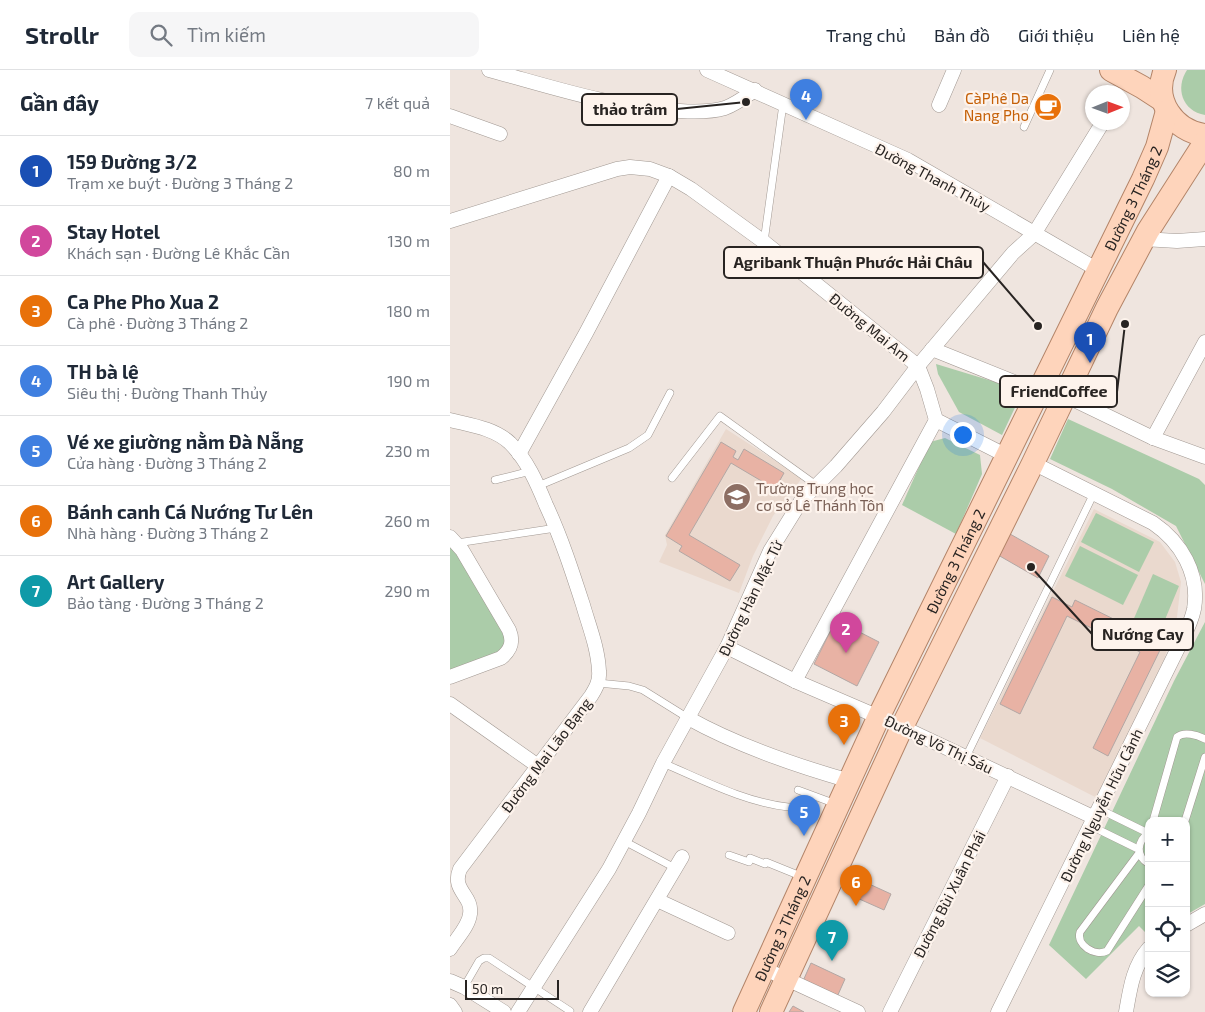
<!DOCTYPE html>
<html lang="vi">
<head>
<meta charset="utf-8">
<style>
  :root { --surface:#fff; --page:#f6f6f7; --text:#1f2937; --muted:#747a83; --line:#e0e1e3; --accent:#2563eb }
  body { margin:0; font-family:"Exo 2",sans-serif; background:var(--page); color:var(--text) }
  .controls { position:absolute; right:15px; bottom:15px; display:grid; overflow:hidden; border-radius:10px; box-shadow:0 1px 4px #0004 }
  .controls button { width:45px; height:45px; display:grid; place-items:center; padding:0; border:0; border-bottom:1px solid var(--line); background:var(--surface); color:var(--text); font:25px sans-serif }
  .compass { position:absolute; left:635px; top:15px; width:45px; height:45px; border-radius:50%; background:var(--surface); box-shadow:0 1px 4px #0004; rotate:89deg }
  .scale { position:absolute; left:15px; bottom:12px; width:94px; box-sizing:border-box; padding-left:5px; border:2px solid #282422; border-top:0; font-size:14px; line-height:18px; white-space:nowrap; color:#282422; -webkit-text-stroke:4px #fdf3ec; paint-order:stroke }
  .you { position:absolute; left:512px; top:364px; width:18px; height:18px; margin:-12px; border:4px solid #fff; border-radius:50%; background:#1a73e8; box-shadow:0 0 0 8px #1a73e833 }
  .badge { display:grid; place-items:center; width:32px; height:32px; border-radius:50%; background:var(--accent); color:#fff; font-size:16px; font-weight:700 }
  .pin { position:absolute; translate:-50% -41px; filter:drop-shadow(0 1px 2px #0008) }
  .pin::after { content:''; position:absolute; top:26px; width:18px; height:15px; background:inherit; clip-path:polygon(0 0,100% 0,50% 100%) }
  .list { margin:0; padding:0; list-style:none }
  h2 { display:flex; justify-content:space-between; align-items:center; height:65px; margin:0; padding:0 20px; font-size:21px }
  h2 small { font-size:16px; font-weight:400; color:var(--muted) }
  .list li { display:grid; grid-template-columns:32px 1fr auto; gap:15px; align-items:center; box-sizing:border-box; height:70px; padding:0 20px; border-top:1px solid var(--line) }
  .list b { display:block; font-size:19px; white-space:nowrap }
  .list p { margin:0; font-size:16px; white-space:nowrap; color:var(--muted) }
  .list em { font-size:16px; font-style:normal; color:var(--muted) }
  .icon { flex:none; width:28px; height:28px; fill:none; stroke:currentColor; stroke-width:2; stroke-linecap:round; stroke-linejoin:round }
  .map { position:relative; flex:none; width:755px; height:942px; overflow:hidden }
  header { display:flex; align-items:center; gap:30px; box-sizing:border-box; height:70px; padding:0 25px; background:var(--surface); border-bottom:1px solid var(--line) }
  header strong { font-size:24px }
  nav { display:flex; gap:28px; margin-inline-start:auto; font-size:18px }
  .search { width:350px; height:45px; background:var(--page); display:flex; align-items:center; gap:12px; box-sizing:border-box; padding:0 18px; border-radius:10px; color:var(--muted); font-size:19px }
  main { display:flex }
  aside { flex:1; background:var(--surface) }
  .map>svg:first-child { display:block }
  .built { fill:#ead9ce }
  .green { fill:#abcca9 }
  .building { fill:#e8b2a4; stroke:#b2a7a4 }
  .lines { fill:none; stroke-linecap:round; stroke-linejoin:round }
  .service-casing { stroke:#a19892; stroke-width:8 }
  .minor-casing { stroke:#a19892; stroke-width:15 }
  .primary-casing { stroke:#b38468; stroke-width:24 }
  .service { stroke:#fff; stroke-width:7 }
  .minor { stroke:#fff; stroke-width:14 }
  .primary { stroke:#fed4bb; stroke-width:22 }
  .labels { text-anchor:middle; dominant-baseline:central; stroke-width:4.5; stroke-linejoin:round; paint-order:stroke }
  .food-label { font-size:15px; fill:#c56008; stroke:#fdf3ec; text-anchor:end }
  .street-label { font-size:15px; fill:#282422; stroke:#fdf3ec }
  .education-label { font-size:15px; fill:#785e54; stroke:#fdf3ec; text-anchor:start }
  .leader { fill:none; stroke:#282422; stroke-width:2 }
  .callout-dot { fill:#282422; stroke:#fdf3ec; stroke-width:2 }
  .callout { fill:#fdf3ec; stroke:#282422; stroke-width:2 }
  .callout-label { font-size:16px; text-anchor:middle; font-weight:bold; fill:#282422 }
</style>
</head>
<body>
<header>
<strong>Strollr</strong>
<div class="search"><svg class="icon" aria-label="search" viewBox="0 0 24 24"><circle cx="10" cy="10" r="6"/><path d="M15 15l6 6"/></svg>Tìm kiếm</div>
<nav><a>Trang chủ</a><a>Bản đồ</a><a>Giới thiệu</a><a>Liên hệ</a></nav>
</header>
<main>
<aside>
<h2>Gần đây<small>7 kết quả</small></h2>
<ul class="list">
<li><span class="badge" style="background:#1a4fb4">1</span><div><b>159 Đường 3/2</b><p>Trạm xe buýt · Đường 3 Tháng 2</p></div><em>80 m</em></li>
<li><span class="badge" style="background:#d1479c">2</span><div><b>Stay Hotel</b><p>Khách sạn · Đường Lê Khắc Cần</p></div><em>130 m</em></li>
<li><span class="badge" style="background:#e8710a">3</span><div><b>Ca Phe Pho Xua 2</b><p>Cà phê · Đường 3 Tháng 2</p></div><em>180 m</em></li>
<li><span class="badge" style="background:#3f7fe0">4</span><div><b>TH bà lệ</b><p>Siêu thị · Đường Thanh Thủy</p></div><em>190 m</em></li>
<li><span class="badge" style="background:#3f7fe0">5</span><div><b>Vé xe giường nằm Đà Nẵng</b><p>Cửa hàng · Đường 3 Tháng 2</p></div><em>230 m</em></li>
<li><span class="badge" style="background:#e8710a">6</span><div><b>Bánh canh Cá Nướng Tư Lên</b><p>Nhà hàng · Đường 3 Tháng 2</p></div><em>260 m</em></li>
<li><span class="badge" style="background:#0f9aa8">7</span><div><b>Art Gallery</b><p>Bảo tàng · Đường 3 Tháng 2</p></div><em>290 m</em></li>
</ul>
</aside>
<div class="map">
<svg width="755" height="942" viewBox="0 0 755 942">
  <rect width="100%" height="100%" fill="#efe5df"/>
  <!-- built -->
  <g class="built">
    <polygon points="276,359 352,408 323,446 303,486 289,523 209,492 217,475 215,465"/>
    <polygon points="644,439 710,472 725,492 731,512 727,547 714,590 647,728 530,668"/>
  </g>
  <!-- green -->
  <g class="green">
    <path d="M737,0H755V45C732,41 725,18 737,0Z"/>
    <polygon points="486,294 565,318 570,327 552,365 509,342 488,304"/>
    <polygon points="618,349 749,409 755,415 755,514 726,456 662,419 600,389"/>
    <polygon points="495,368 530,385 532,404 506,464 452,435 480,372"/>
    <polygon points="646,443 704,472 689,502 631,472"/>
    <polygon points="0,469 62,572 57,583 0,606"/>
    <polygon points="630,476 688,505 673,535 615,506"/>
    <polygon points="703,504 729,516 709,564 682,553"/>
    <polygon points="755,552 755,834 736,845 736,751 699,751 699,866 689,856 636,909 599,875 724,611"/>
  </g>
  <!-- building -->
  <g class="building">
    <polygon points="271,372 286,381 283,387 288,390 294,379 334,403 325,419 281,393 239,465 290,495 280,511 229,481 232,476 216,466"/>
    <polygon points="560,464 599,486 588,508 548,485"/>
    <polygon points="602,527 622,537 625,530 696,565 690,576 693,577 696,570 711,578 658,686 643,678 690,582 617,546 570,644 550,634"/>
    <polygon points="386,550 429,572 407,616 364,594"/>
    <polygon points="406,808 441,824 434,840 398,824"/>
    <polygon points="361,893 395,909 387,927 353,911"/>
    <polygon points="343,936 354,942 339,942"/>
  </g>
  <g class="lines">
    <!-- service casing -->
    <g class="service-casing">
      <g id="service">
        <polyline points="574,57 600,0"/>
        <polyline points="314,172 333,34"/>
        <polyline points="222,408 270,346 366,415"/>
        <polyline points="45,410 81,401"/>
        <polyline points="88,416 179,378 198,365 220,323"/>
        <polyline points="7,473 106,458"/>
        <polyline points="148,613 179,616 193,620 238,648"/>
        <polyline points="516,687 644,423"/>
        <path d="M213,693C253,710 294,732 338,737"/>
        <polyline points="348,720 386,734"/>
        <polyline points="649,739 698,763"/>
        <path d="M703,751L727,667C734,661 747,665 755,669"/>
        <polyline points="735,751 755,687"/>
        <polyline points="641,756 688,779"/>
        <path d="M699,763C687,771 685,786 699,794"/>
        <polyline points="174,771 225,798"/>
        <path d="M689,783L630,862C626,875 645,887 657,881L699,815"/>
        <polyline points="279,785 299,792 300,788 315,794 316,792 353,807"/>
        <polyline points="14,917 29,891 34,888 39,888 120,941"/>
      </g>
    </g>
    <!-- minor casing -->
    <g class="minor-casing">
      <g id="minor">
        <path d="M39,0C102,17 164,38 230,41C244,42 261,42 275,38C286,34 295,27 305,20"/>
        <polyline points="257,0 458,90 648,200"/>
        <polyline points="489,35 504,0"/>
        <polyline points="0,46 50,64"/>
        <polyline points="0,151 167,99 180,97 200,99 219,106 241,119 314,172 468,296 477,319 486,350"/>
        <polyline points="693,169 727,171 755,169"/>
        <polyline points="482,279 589,322"/>
        <polyline points="616,326 703,368 755,387"/>
        <path d="M0,350C20,355 44,358 60,373C77,390 87,413 96,435C111,467 122,501 133,535C139,556 148,578 149,601C150,611 146,618 141,626L10,799C1,821 23,825 20,844C19,856 6,869 0,879"/>
        <polyline points="486,350 557,386"/>
        <polyline points="703,368 755,272"/>
        <polyline points="69,384 136,263 219,106"/>
        <path d="M0,467L12,480L59,560C64,572 61,580 51,588L0,607"/>
        <polyline points="277,577 345,611 452,657 645,748"/>
        <polyline points="345,611 486,350"/>
        <polyline points="0,634 88,696"/>
        <path d="M238,648C288,676 344,695 400,711"/>
        <polyline points="207,830 278,863"/>
        <polyline points="736,855 755,844"/>
        <polyline points="315,899 408,942"/>
        <polyline points="0,911 14,917 54,942"/>
        <polyline points="0,935 5,942"/>
        <polyline points="68,942 159,799 189,743 213,693 277,577 320,481 351,431 386,396 433,342 468,296 563,183 584,164 653,52"/>
        <polyline points="140,942 232,787"/>
        <polyline points="440,942 558,706"/>
        <path d="M548,942L733,568C738,558 742,549 744,539C750,504 731,472 703,453L583,393"/>
        <path d="M676,942C680,919 683,896 699,878"/>
      </g>
    </g>
    <!-- primary casing -->
    <g class="primary-casing">
      <g id="primary">
        <polyline points="661,0 692,17 712,30"/>
        <path d="M715,0C702,30 724,61 755,65"/>
        <path id="s1" d="M294,942L429,646L693,109L707,77L717,41"/>
        <polyline points="321,942 452,657 583,393 657,238 698,161 755,72"/>
      </g>
    </g>
    <!-- service -->
    <use href="#service" class="service"/>
    <!-- minor -->
    <use href="#minor" class="minor"/>
    <!-- primary -->
    <use href="#primary" class="primary"/>
  </g>
  <!-- icons -->
  <defs>
    <g id="cafe-disc" transform="scale(1.4375)"><circle r="9.5" fill="#e8710a" stroke="#fdf3ec"/><path d="M-5.5-4.5H6V0H3Q3 3.5 0 3.5H-2.5Q-5.5 3.5-5.5 0ZM3-3.2v2h1.7v-2ZM-6 4.5H4V6H-6Z" fill="#fff"/></g>
    <g id="school-disc" transform="scale(1.4375)"><circle r="9.5" fill="#8d6e63" stroke="#fdf3ec"/><path d="M0-5L7-2L0 1L-7-2ZM-4 1L0 2.5L4 1V4Q0 6-4 4Z" fill="#fff"/></g>
  </defs>
  <g fill-rule="evenodd">
    <use href="#cafe-disc" x="598" y="37"/>
    <use href="#school-disc" x="287" y="427"/>
  </g>
  <g class="labels">
    <!-- food labels -->
    <g class="food-label">
      <text x="579" y="28">CàPhê Da<tspan x="579" dy="17">Nang Pho</tspan></text>
    </g>
    <!-- street labels -->
    <g class="street-label">
      <text transform="translate(483 107) rotate(28)">Đường Thanh Thủy</text>
      <text stroke="none"><textPath href="#s1" startOffset="902">Đường 3 Tháng 2</textPath></text>
      <text transform="translate(420 257) rotate(39)">Đường Mai Am</text>
      <text stroke="none"><textPath href="#s1" startOffset="498">Đường 3 Tháng 2</textPath></text>
      <text transform="translate(300 528) rotate(-64)">Đường Hàn Mặc Tử</text>
      <text transform="translate(489 674) rotate(25)">Đường Võ Thị Sáu</text>
      <text transform="translate(96 685) rotate(-53)">Đường Mai Lão Bạng</text>
      <text transform="translate(651 735) rotate(-64)">Đường Nguyễn Hữu Cảnh</text>
      <text transform="translate(499 824) rotate(-63)">Đường Bùi Xuân Phái</text>
      <text stroke="none"><textPath href="#s1" startOffset="92">Đường 3 Tháng 2</textPath></text>
    </g>
    <!-- education labels -->
    <g class="education-label">
      <text x="306" y="418">Trường Trung học<tspan x="306" dy="17">cơ sở Lê Thánh Tôn</tspan></text>
    </g>
  </g>
  <!-- callouts -->
  <path class="leader" d="M296 32L227 39M588 256L533 192M675 254L667 322M581 497L642 564"/>
  <g class="callout-dot">
    <circle cx="296" cy="32" r="5"/>
    <circle cx="588" cy="256" r="5"/>
    <circle cx="675" cy="254" r="5"/>
    <circle cx="581" cy="497" r="5"/>
  </g>
  <g class="callout">
    <rect x="132" y="24" width="95" height="31" rx="5"/>
    <rect x="274" y="177" width="259" height="31" rx="5"/>
    <rect x="550" y="306" width="117" height="31" rx="5"/>
    <rect x="642" y="549" width="101" height="31" rx="5"/>
  </g>
  <g class="callout-label">
    <text x="180" y="45">thảo trâm</text>
    <text x="403" y="198">Agribank Thuận Phước Hải Châu</text>
    <text x="609" y="327">FriendCoffee</text>
    <text x="693" y="570">Nướng Cay</text>
  </g>
</svg>
<div class="controls">
<button>+</button>
<button>−</button>
<button><svg class="icon" aria-label="locate" viewBox="0 0 24 24"><circle cx="12" cy="12" r="6"/><path d="M12 2v4M12 18v4M2 12h4M18 12h4"/></svg></button>
<button><svg class="icon" aria-label="layers" viewBox="0 0 24 24"><path d="M12 4l9 5-9 5-9-5zM3 14l9 5 9-5"/></svg></button>
</div>
<svg class="compass" viewBox="-18 -18 36 36"><path d="M0-13l5 13h-10z" fill="#e53935"/><path d="M0 13l5-13h-10z" fill="#747a83"/></svg>
<div class="scale">50 m</div>
<div class="you"></div>
<div class="pin badge" style="left:640px;top:293px;background:#1a4fb4">1</div>
<div class="pin badge" style="left:396px;top:583px;background:#d1479c">2</div>
<div class="pin badge" style="left:394px;top:675px;background:#e8710a">3</div>
<div class="pin badge" style="left:356px;top:50px;background:#3f7fe0">4</div>
<div class="pin badge" style="left:354px;top:766px;background:#3f7fe0">5</div>
<div class="pin badge" style="left:406px;top:836px;background:#e8710a">6</div>
<div class="pin badge" style="left:382px;top:891px;background:#0f9aa8">7</div>
</div>
</main>
</body>
</html>
